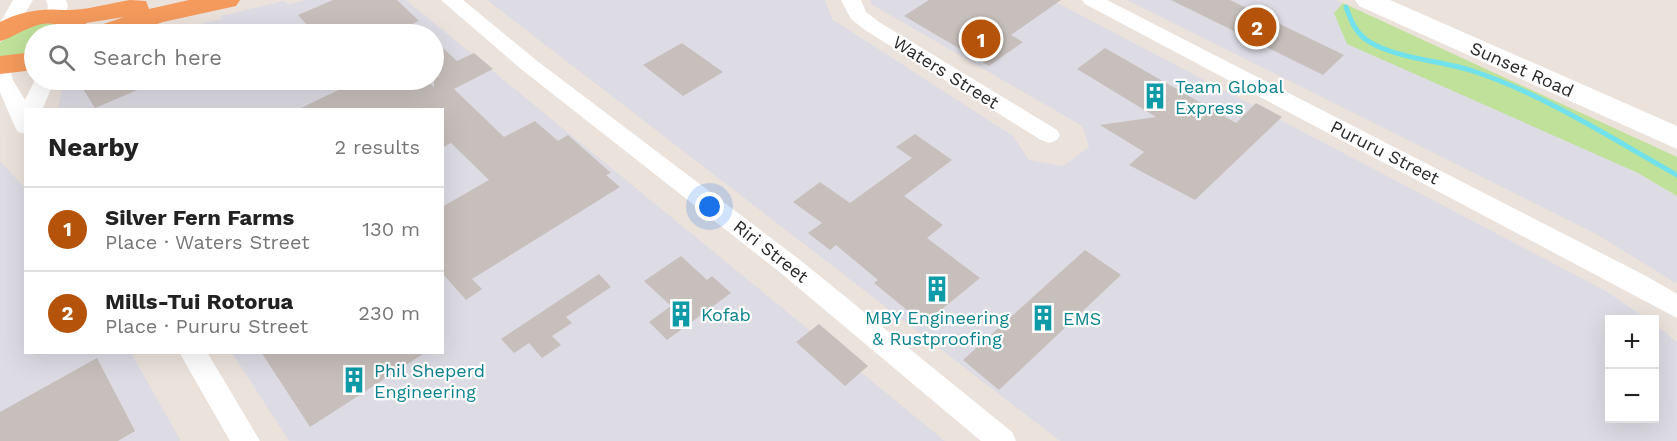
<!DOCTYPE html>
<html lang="en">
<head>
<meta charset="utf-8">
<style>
  :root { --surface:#fff; --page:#f2f2f2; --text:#222; --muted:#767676; --line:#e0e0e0; --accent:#b45309 }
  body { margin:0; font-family:"Work Sans",sans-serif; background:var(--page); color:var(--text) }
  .controls { position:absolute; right:18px; bottom:18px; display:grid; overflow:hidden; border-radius:0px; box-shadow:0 6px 24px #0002 }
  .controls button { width:54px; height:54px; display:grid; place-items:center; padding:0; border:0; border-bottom:2px solid var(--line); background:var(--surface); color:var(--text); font:30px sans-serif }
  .you { position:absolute; left:710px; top:207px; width:21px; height:21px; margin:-15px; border:4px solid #fff; border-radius:50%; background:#1a73e8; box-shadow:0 0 0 9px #1a73e833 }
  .badge { display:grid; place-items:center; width:39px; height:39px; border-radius:50%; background:var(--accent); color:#fff; font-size:20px; font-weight:700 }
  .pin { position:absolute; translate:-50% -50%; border:3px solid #fff; box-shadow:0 2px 6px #0006 }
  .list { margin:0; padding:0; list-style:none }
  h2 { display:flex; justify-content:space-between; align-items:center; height:78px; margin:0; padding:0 24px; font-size:26px }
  h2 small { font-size:20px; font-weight:400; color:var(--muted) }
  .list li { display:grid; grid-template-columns:39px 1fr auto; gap:18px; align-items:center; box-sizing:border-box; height:84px; padding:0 24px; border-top:2px solid var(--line) }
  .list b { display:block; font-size:22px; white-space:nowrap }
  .list p { margin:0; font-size:20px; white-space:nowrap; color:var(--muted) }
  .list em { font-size:20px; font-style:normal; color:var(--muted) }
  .icon { flex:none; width:33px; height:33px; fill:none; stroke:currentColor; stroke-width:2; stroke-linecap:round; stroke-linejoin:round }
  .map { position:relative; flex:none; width:1677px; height:441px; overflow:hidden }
  .search { position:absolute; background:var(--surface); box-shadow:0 6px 24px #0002; left:24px; top:24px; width:420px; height:66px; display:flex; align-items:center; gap:15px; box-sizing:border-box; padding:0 21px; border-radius:33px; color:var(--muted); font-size:22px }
  .panel { position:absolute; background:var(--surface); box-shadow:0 6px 24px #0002; left:24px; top:108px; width:420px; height:246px; border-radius:0px }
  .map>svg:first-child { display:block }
  .industrial { fill:#dddce4 }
  .green { fill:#bfe199 }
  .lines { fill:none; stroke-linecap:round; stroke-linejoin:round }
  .stream { stroke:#71e1eb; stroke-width:5 }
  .building { fill:#c7bfbb }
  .minor { fill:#fff; fill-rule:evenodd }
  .secondary { fill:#fff; fill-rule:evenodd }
  .trunk { fill:#f49a5c; fill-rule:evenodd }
  .labels { text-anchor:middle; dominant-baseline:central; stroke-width:4.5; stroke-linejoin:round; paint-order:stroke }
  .street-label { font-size:18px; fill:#2a2a2a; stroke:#fff }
  .culture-label { font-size:18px; fill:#0d838f; stroke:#fff; text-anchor:start }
</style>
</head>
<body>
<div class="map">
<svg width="1677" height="441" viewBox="0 0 1677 441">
  <rect width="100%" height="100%" fill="#ece2dc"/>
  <!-- industrial -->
  <g class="industrial">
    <polygon points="307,0 406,0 945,441 289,441 232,353 442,352 442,110 58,110 62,86 67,80 434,80 434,34 157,34 222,19 220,16 284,1 288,4"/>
    <polygon points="487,0 825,0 832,19 1013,136 1029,160 1063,166 1089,147 1082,126 871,4 871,0 1052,0 1606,291 1647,319 1610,320 1610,418 1654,418 1655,325 1664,331 1677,343 1677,441 1060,441"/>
    <polygon points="1127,0 1336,0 1343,3 1334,13 1638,173 1677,196 1677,284 1598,235"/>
    <polygon points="0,161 25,188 26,352 131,353 181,441 0,441"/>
  </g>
  <!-- green -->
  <g class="green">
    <polygon points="1343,3 1677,157 1677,196 1638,173 1347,44 1334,13"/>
    <path d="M44,23L60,25L65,34H34V57L22,60L0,57V43C12,30 28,28 44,23Z"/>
  </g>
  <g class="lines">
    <!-- stream -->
    <path class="stream" d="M1346,7C1351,21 1355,32 1368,41C1394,58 1443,61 1473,71C1545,95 1611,138 1677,175"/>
  </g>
  <!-- building -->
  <g class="building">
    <polygon points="333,0 397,0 419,21 389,34 315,34 298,15"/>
    <polygon points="929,0 1061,0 1011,35 1023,42 989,66 904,16"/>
    <polygon points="1171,0 1230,0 1344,55 1323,75"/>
    <polygon points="434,40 457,61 474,53 493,69 454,89 504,137 535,121 558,141 568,135 611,173 606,175 620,187 472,279 482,289 466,300 442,273 442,207 489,180 451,143 442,148 442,110 297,110 359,80 426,80 434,87"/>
    <polygon points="682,43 723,72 683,96 643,65"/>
    <polygon points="1105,48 1236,123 1256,103 1282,117 1195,200 1129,165 1144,152 1100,125 1156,117 1077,69"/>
    <polygon points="92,80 161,80 95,108 80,84"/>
    <polygon points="915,134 952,160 904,196 943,225 927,238 980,278 924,324 874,283 878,280 836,245 830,250 808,233 822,223 793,202 820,182 850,203 912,158 896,147"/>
    <polygon points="1085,250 1121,275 999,390 963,360"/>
    <polygon points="681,256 707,280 712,276 731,293 667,340 649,322 671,306 644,281"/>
    <polygon points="599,274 611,287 566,317 572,323 552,336 561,345 542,358 529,343 514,353 501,339"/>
    <polygon points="819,324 868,366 845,386 796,342"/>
    <polygon points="261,352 426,352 310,427"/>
    <polygon points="97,358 135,431 118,441 0,441 0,412"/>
  </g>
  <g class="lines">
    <!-- minor -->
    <g class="minor">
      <polygon points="13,0 33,0 13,33 0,34 0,23"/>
      <polygon points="46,0 66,0 68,6 63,21 49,21 46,17 48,6"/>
      <polygon points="441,0 463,0 536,60 800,260 1012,432 1016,441 981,441 782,274 521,69"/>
      <polygon points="841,0 861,0 866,12 879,22 1057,130 1060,135 1057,140 1049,143 1041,140 865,30 851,19"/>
      <polygon points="1082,0 1107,0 1646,276 1677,294 1677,318 1085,4"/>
      <polygon points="0,59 8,60 13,80 25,100 35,80 55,80 42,110 26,110 26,134 18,132 15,127 0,92"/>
      <polygon points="179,352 207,352 260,441 230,441"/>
    </g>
    <!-- secondary -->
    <polygon class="secondary" points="1355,0 1390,0 1677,126 1677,149 1359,6"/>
    <!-- trunk -->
    <g class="trunk">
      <path d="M130,0L146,1L149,9L189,0H240L236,6L163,22L127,34H88L92,28L124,17L86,23V34H60V27C42,15 17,37 0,41V22C22,11 41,8 64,10C83,11 111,3 130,0Z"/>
      <polygon points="34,52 34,70 0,74 0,56"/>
    </g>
  </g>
  <!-- icons -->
  <defs>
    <g id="building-bare" transform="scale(2.07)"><path d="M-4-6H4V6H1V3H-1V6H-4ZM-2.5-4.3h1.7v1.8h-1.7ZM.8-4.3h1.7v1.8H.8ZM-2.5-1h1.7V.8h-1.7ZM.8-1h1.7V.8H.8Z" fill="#0f9aa8" stroke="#fff" stroke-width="2.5" paint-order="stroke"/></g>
  </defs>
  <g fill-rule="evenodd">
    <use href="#building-bare" x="1155" y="96"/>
    <use href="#building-bare" x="937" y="289"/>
    <use href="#building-bare" x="681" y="314"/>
    <use href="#building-bare" x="1043" y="318"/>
    <use href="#building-bare" x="354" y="380"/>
  </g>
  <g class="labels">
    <!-- street labels -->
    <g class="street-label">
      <text transform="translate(1522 69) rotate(24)">Sunset Road</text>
      <text transform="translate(946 72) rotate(32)">Waters Street</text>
      <text transform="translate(1385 152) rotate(27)">Pururu Street</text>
      <text transform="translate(771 251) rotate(38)">Riri Street</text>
    </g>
    <!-- culture labels -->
    <g class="culture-label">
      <text x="1175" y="86">Team Global<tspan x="1175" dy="21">Express</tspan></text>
      <text x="701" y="314">Kofab</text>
      <text x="937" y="317" text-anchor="middle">MBY Engineering<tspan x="937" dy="21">&amp; Rustproofing</tspan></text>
      <text x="1063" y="318">EMS</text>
      <text x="374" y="370">Phil Sheperd<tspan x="374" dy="21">Engineering</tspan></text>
    </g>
  </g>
</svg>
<div class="controls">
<button>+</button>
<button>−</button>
</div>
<div class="you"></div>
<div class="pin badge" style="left:981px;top:39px">1</div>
<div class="pin badge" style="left:1257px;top:27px">2</div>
<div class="search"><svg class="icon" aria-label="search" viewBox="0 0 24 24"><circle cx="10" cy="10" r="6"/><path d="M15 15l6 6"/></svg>Search here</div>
<section class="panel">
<h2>Nearby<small>2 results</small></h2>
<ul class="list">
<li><span class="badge">1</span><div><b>Silver Fern Farms</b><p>Place · Waters Street</p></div><em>130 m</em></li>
<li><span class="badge">2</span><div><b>Mills-Tui Rotorua</b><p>Place · Pururu Street</p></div><em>230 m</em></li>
</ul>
</section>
</div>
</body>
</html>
